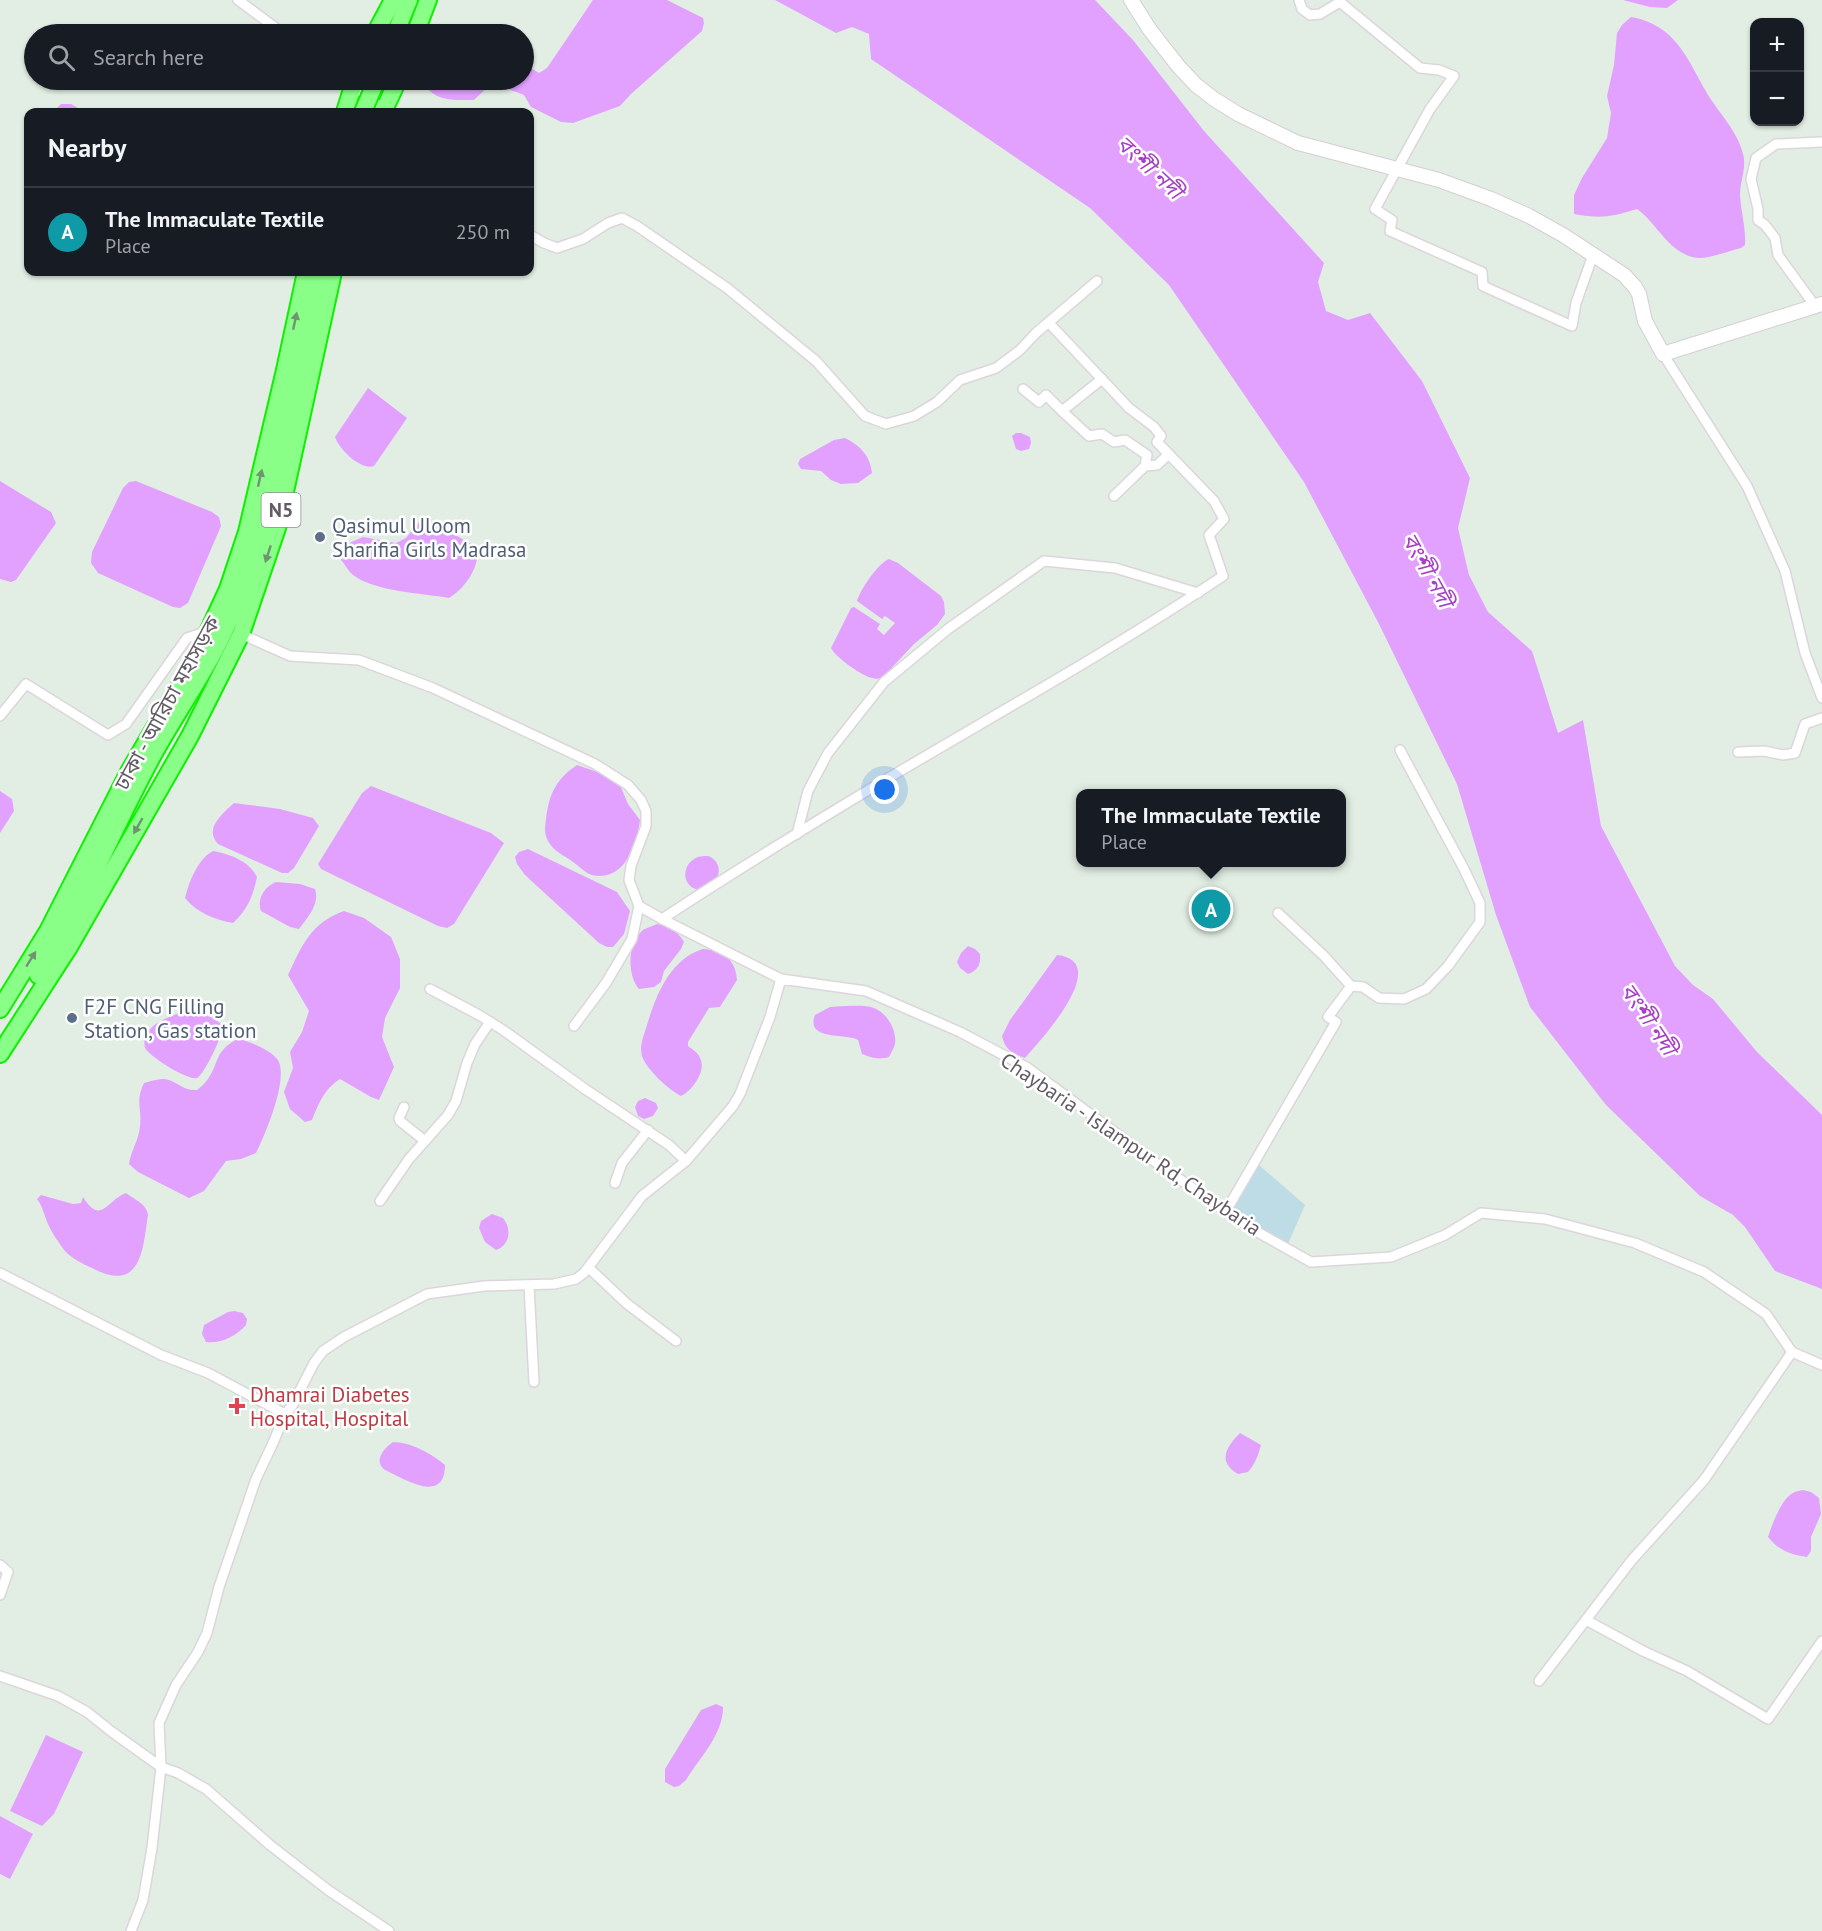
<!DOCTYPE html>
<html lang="en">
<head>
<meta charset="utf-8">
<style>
  :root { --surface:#171b24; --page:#20242c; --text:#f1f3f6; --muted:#9ea1a6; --line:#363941; --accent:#d93025 }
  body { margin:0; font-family:"PT Sans","Noto Sans Bengali",sans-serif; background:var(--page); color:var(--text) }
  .controls { position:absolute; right:18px; top:18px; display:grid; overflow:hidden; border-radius:12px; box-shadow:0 2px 4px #0004 }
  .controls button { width:54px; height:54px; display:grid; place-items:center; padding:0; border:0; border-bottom:2px solid var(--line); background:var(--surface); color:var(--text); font:30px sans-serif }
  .you { position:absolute; left:885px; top:790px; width:21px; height:21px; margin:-15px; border:4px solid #fff; border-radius:50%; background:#1a73e8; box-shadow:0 0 0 9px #1a73e833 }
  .badge { display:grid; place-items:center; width:39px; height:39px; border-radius:50%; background:var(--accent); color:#fff; font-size:20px; font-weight:700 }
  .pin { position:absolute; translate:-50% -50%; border:3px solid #fff; box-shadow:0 2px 6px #0006 }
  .popup { position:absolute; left:1076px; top:789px; width:270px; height:78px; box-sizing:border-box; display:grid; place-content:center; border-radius:12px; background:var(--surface); filter:drop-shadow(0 2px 4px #0005); font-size:20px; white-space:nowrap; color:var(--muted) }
  .popup b { font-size:22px; color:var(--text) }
  .popup::after { content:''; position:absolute; left:50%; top:100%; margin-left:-12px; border:12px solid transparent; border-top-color:var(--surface) }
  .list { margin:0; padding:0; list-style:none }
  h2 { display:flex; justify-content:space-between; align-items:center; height:78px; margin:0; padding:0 24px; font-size:26px }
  h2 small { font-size:20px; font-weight:400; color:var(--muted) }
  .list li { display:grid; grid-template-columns:39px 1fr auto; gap:18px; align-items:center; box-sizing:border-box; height:90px; padding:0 24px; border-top:2px solid var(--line) }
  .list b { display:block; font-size:22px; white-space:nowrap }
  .list p { margin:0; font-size:20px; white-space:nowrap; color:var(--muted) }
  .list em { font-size:20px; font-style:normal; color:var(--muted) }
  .icon { flex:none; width:33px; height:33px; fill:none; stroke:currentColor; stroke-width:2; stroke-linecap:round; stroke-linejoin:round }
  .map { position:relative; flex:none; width:1822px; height:1931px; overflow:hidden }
  .search { position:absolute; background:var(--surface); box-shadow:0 2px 4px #0004; left:24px; top:24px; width:510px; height:66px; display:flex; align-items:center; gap:15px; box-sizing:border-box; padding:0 21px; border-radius:33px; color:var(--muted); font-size:22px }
  .panel { position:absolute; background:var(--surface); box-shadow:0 2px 4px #0004; left:24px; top:108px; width:510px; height:168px; border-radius:12px }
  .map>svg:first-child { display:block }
  .green { fill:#bedce6 }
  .water { fill:#e2a1ff }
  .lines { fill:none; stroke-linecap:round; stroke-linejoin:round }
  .street-casing { stroke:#dcd5dc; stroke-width:12 }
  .secondary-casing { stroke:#d5cdd6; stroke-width:16 }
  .highway-casing { stroke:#0ef000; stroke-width:20 }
  .street { stroke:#fff; stroke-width:9 }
  .secondary { stroke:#fff; stroke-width:14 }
  .highway { stroke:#89ff88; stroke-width:16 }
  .highway-bridge-casing { stroke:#0ef000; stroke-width:20; stroke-linecap:butt }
  .highway-bridge { stroke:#89ff88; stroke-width:16 }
  .oneway { fill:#709471 }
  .service-dot { fill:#5c6f8a; stroke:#fff; stroke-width:2 }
  .health-dot { fill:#e0444e; stroke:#fff; stroke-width:2 }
  .labels { text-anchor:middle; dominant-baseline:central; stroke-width:5; stroke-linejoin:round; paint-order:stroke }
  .shield { fill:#fff; stroke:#918c92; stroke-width:1.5 }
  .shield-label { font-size:20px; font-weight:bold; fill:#625b64 }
  .service-label { font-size:21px; fill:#4e5e75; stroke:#fff; text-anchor:start }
  .street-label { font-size:21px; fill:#625b64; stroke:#fff }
  .health-label { font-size:21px; fill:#be3a42; stroke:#fff; text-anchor:start }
  .water-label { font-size:22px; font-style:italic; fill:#a740c6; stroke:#fff }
</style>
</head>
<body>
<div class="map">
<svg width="1822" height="1931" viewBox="0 0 1822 1931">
  <rect width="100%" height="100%" fill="#e2eee3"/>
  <!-- green -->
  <polygon class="green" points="1259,1165 1305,1205 1287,1246 1233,1209"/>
  <!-- water -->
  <g class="water">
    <path d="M593,0H667L703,18L704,23L702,31L631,94L620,106L573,123L561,122L531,107L524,95L492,83L474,100C451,100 434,102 421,80H524V64L539,73L547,68Z"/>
    <polygon points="775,0 1095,0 1133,40 1204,131 1324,263 1318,282 1326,311 1348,320 1370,313 1422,381 1470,478 1458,528 1469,575 1488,612 1532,651 1558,733 1583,720 1601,826 1675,966 1693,985 1713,999 1757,1052 1822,1115 1822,1289 1775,1271 1745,1227 1733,1215 1700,1196 1606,1105 1530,1007 1496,915 1457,784 1379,624 1304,482 1169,285 1090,208 871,59 869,34 852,27 836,33"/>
    <polygon points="1623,0 1678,0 1667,8 1650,7"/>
    <path d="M1631,17C1645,19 1657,25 1668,34C1686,50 1696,75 1708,95C1720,114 1738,132 1743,154C1747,167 1740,181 1740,195C1741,212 1746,228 1745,245L1741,248C1728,251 1712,258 1699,258C1670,256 1658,224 1637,209C1611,217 1601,219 1574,214V195L1582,178L1607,138L1611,113L1607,96L1614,65L1617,33L1622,25Z"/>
    <polygon points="61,104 71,104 85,112 53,112"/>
    <path d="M368,388L407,418L374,466C361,471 339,449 335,437Z"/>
    <polygon points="1016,433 1021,433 1030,437 1031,443 1029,449 1021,451 1016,449 1012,436"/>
    <path d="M845,438C861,446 870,456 872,473L858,483L841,484L831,480L821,471L801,469L798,464L800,459L834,440Z"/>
    <polygon points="0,481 51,512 56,523 16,580 11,582 0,579"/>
    <polygon points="136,481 212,512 219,517 221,526 188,603 180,608 173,607 98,573 91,563 92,552 123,488 129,482"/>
    <path d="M429,520L478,548C479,567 466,588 449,598C421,593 376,592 353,575C348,571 345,564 341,560L347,544L363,537L396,543L406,538L420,521Z"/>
    <path d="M889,559L898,563L941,596L944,602L945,614L937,625L914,644L882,678C877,679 876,679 872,678C862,676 835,657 831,648L851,608L854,607L880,624L877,629L884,635L895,623L885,616L882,619L857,601C860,590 878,563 889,559Z"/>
    <path d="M577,765L606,775L620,785L628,804L640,820C637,846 624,882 592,875C585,873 579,866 573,862C564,855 554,852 548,841C544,834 545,826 546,819C549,794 556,779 577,765Z"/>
    <polygon points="371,786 491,833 504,843 454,924 447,928 438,926 321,869 318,864 362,793"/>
    <polygon points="0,791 12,799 14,811 0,833"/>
    <path d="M234,803L280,809L313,818L319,826L294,868L288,873H282L218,844C204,829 221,815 234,803Z"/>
    <polygon points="528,849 617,892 630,911 624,934 613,947 607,947 599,943 525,875 517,864 515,857 519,852"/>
    <path d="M213,851C230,854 249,861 257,877C253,896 248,909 233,923C215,920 196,912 185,898C189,881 198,859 213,851Z"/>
    <path d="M708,856C720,860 723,875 712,883C708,886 702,888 698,890C680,885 682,863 698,857C701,856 704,856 708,856Z"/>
    <path d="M276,882L300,884L315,889C320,904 308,917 299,929L290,927L261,911C257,899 264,887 276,882Z"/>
    <path d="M344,911L364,918L391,937L400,959V988L385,1018L382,1037L394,1067L379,1100L371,1097L340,1079C324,1089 319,1103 312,1120L305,1122L290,1109L284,1092L293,1068L290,1052L302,1032L309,1011L288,975C302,945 311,923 344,911Z"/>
    <path d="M657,924C666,925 680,933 684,942L681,949L664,971L661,982L654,987L639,989C627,975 627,943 643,930C646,928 653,926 657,924Z"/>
    <path d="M968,946L975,949L980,954C981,965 978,970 968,974L960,968L957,962L961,953Z"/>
    <path d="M703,949C722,950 736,959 737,980L720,1007L709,1008L688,1042V1046C692,1049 697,1052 699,1056C708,1069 693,1090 681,1096C669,1090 646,1069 642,1056C639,1046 644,1035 647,1025C656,995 670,959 703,949Z"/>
    <path d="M1057,955C1113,961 1042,1039 1025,1058C1012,1054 1005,1049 1002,1036L1010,1020Z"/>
    <path d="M845,1006C855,1006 866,1005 874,1008C887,1013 897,1030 895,1044C894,1048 891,1053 889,1057C878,1060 872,1058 862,1054L858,1040C845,1033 805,1041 815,1015L830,1007Z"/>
    <path d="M186,1010C200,1012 210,1015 221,1024C221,1027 222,1030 221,1033C220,1041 203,1076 197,1078C188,1081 149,1056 145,1048C144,1044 144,1038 146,1035C154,1020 172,1017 186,1010Z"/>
    <path d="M237,1039C248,1040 272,1051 278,1060C289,1079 265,1135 256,1153L241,1159L226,1161L204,1191L189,1198L138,1172L129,1164C131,1150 139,1140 140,1126C142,1108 135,1102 144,1083C152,1081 161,1077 169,1080C180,1084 185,1091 197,1090C201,1087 205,1083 208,1079C220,1061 214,1052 237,1039Z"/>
    <polygon points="645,1098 656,1103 658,1108 653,1116 644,1119 638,1116 635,1107 638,1101"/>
    <path d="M126,1193C135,1200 147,1204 148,1215C143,1247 142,1292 96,1270C86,1265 73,1260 65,1251C59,1243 52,1233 48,1224C44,1215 43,1207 37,1199L41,1195L73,1204L81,1203L83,1197C101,1226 107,1200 126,1193Z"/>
    <path d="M492,1214L503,1218C512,1229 510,1245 496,1250L485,1242L479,1228L481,1221Z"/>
    <path d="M234,1311L243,1313L247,1319L246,1325C237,1336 220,1344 206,1342L202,1334L204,1325L228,1312Z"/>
    <path d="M1240,1433L1261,1445C1258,1456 1255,1464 1248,1472L1238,1474C1217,1462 1226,1447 1240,1433Z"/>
    <path d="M393,1442C411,1442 432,1454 445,1465C445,1505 404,1479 385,1470C373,1461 384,1448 393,1442Z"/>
    <path d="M1803,1490L1811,1492L1819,1498L1821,1514L1811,1537V1551L1807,1557C1791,1555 1778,1550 1768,1537C1772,1525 1781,1499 1793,1493C1796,1491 1799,1491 1803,1490Z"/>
    <path d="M716,1704L723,1707C723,1735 700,1757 686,1780L679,1786L674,1787L665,1782V1769L701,1710Z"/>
    <polygon points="46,1735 83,1752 54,1814 42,1826 10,1811"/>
    <polygon points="0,1816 33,1834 10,1879 0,1874"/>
  </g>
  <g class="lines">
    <!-- street casing -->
    <g class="street-casing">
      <g id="street">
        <polyline points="238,0 284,34"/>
        <polyline points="1299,0 1302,9 1310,15 1320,14 1340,2 1420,68 1439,70 1454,76 1430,109 1375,209 1392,220 1390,231 1482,272 1483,286 1572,326 1576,303 1593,255"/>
        <polyline points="344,80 386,111"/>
        <polyline points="530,235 544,243 557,248 583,239 608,223 622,218 637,226 727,288 816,361 865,416 886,424 914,416 937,402 960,380 996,368 1020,350 1036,333 1097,281"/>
        <polyline points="1815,306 1778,255 1775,238 1765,225 1758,220 1758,209 1751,179 1756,158 1776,144 1822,142"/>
        <polyline points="1663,354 1747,486 1785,571 1805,653 1822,698"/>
        <polyline points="1023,389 1039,402 1046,395 1062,411 1102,379"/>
        <polyline points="1062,411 1089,436 1102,434 1114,442 1125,440 1147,455 1145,466 1157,465 1169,454"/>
        <polyline points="1114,496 1145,466"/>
        <polyline points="241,634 290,656 359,660 433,688 595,764 628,785 641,800 646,811 646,826 631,866 629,880 639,906 632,939 606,983 574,1026"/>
        <polyline points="0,716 26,684 108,735 126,724 187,638 208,631"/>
        <polyline points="1738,752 1764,751 1783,755 1795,753 1805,724 1822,718"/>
        <polyline points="797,834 808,791 828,753 884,682 948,629 1044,561 1115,568 1198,593"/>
        <polyline points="639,906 662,919"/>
        <path d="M781,979L662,919C735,871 810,825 885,780C998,713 1113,649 1223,576L1209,535L1224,519L1214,501L1157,442L1161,436L1154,427L1129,408L1049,323"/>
        <polyline points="1351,986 1363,987 1379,998 1404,999 1426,989 1448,966 1480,922 1480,903 1464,869 1400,750"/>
        <polyline points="430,989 479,1015 503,1030 585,1089 669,1145 686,1161"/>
        <polyline points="404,1107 399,1118 400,1121 425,1141"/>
        <polyline points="615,1183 622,1163 648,1130"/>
        <polyline points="380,1201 409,1159 448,1115 456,1101 467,1063 475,1044 490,1022"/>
        <polyline points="1226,1211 1336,1022 1328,1017 1351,986 1324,956 1278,913"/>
        <polyline points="589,1268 626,1303 676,1341"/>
        <polyline points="0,1273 161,1355 208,1373 285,1414"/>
        <polyline points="529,1286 534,1382"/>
        <polyline points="0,1565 8,1572 0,1595"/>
        <polyline points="1586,1620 1643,1651 1687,1671 1768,1719 1822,1641"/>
        <polyline points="0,1676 58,1696 87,1712 112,1732 161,1767 178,1773 206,1789 270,1845 328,1890 389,1931"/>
        <polyline points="1539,1681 1631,1561 1704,1480 1792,1352"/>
        <polyline points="131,1931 143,1900 152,1848 161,1767 159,1723 176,1685 198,1652 207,1633 219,1587 256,1479 273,1443 285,1414 292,1406 314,1363 323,1351 344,1337 427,1294 484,1286 554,1284 576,1279 584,1273 642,1196 686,1161 733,1106 740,1094 770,1017 781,979 866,991 960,1032 1028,1068 1162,1167 1252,1229 1311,1262 1391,1257 1445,1235 1481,1213 1545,1219 1635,1243 1704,1272 1766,1314 1792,1352 1822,1365"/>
      </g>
    </g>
    <!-- secondary casing -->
    <g class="secondary-casing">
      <polyline id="secondary" points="1131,0 1150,30 1179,67 1196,85 1214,99 1238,114 1298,143 1439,180 1491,199 1529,216 1563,235 1624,275 1635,287 1639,294 1645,321 1663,354 1822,304"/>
    </g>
    <!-- highway casing -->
    <g class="highway-casing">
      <g id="highway">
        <polyline points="375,34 393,0"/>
        <polyline points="395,34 409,0"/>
        <polyline points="415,34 428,0"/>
        <polyline points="345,112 355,80"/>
        <polyline points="383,112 398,80"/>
        <path d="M38,975C83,905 114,826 154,753C181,704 215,659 235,606C277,499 296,384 321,272"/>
        <polyline points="0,1009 48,931 130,770 198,654 228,589 247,532 285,370 306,272"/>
        <polyline points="0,1054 69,947 190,736 241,634 277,528 333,272"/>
      </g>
    </g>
    <!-- street -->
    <use href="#street" class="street"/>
    <!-- secondary -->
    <use href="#secondary" class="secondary"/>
    <!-- highway -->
    <use href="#highway" class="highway"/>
    <!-- highway-bridge casing -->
    <g class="highway-bridge-casing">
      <polyline id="highway-bridge" points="363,112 374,86"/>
    </g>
    <!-- highway-bridge -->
    <use href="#highway-bridge" class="highway-bridge"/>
  </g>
  <!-- one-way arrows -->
  <defs><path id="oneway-solid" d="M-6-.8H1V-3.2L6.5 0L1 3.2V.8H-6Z" transform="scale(1.5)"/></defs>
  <g class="oneway">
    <use href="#oneway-solid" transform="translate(295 321) rotate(-78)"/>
    <use href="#oneway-solid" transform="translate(260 478) rotate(-77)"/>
    <use href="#oneway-solid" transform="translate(268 554) rotate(108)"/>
    <use href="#oneway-solid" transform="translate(138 826) rotate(120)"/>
    <use href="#oneway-solid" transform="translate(31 959) rotate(-58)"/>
  </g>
  <!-- markers -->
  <g class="service-dot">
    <circle cx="320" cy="537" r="6"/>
    <circle cx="72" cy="1018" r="6"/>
  </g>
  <path class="health-dot" d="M234 1397h6v6h6v6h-6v6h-6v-6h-6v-6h6z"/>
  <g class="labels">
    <!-- shield labels -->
    <rect class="shield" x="261.5" y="493" width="39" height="34" rx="4.5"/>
    <g class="shield-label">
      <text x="281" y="510">N5</text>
    </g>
    <!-- service labels -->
    <g class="service-label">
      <text x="332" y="525">Qasimul Uloom<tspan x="332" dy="24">Sharifia Girls Madrasa</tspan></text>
      <text x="84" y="1006">F2F CNG Filling<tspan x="84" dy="24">Station, Gas station</tspan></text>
    </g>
    <!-- street labels -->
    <g class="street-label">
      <text transform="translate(167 703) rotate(-61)">ঢাকা - আরিচা মহাসড়ক</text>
      <text transform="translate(1131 1144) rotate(34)">Chaybaria - Islampur Rd, Chaybaria</text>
    </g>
    <!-- health labels -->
    <g class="health-label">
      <text x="250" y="1394">Dhamrai Diabetes<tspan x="250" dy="24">Hospital, Hospital</tspan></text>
    </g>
    <!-- water labels -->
    <g class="water-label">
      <text transform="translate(1150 167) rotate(43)">বংশী নদী</text>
      <text transform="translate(1428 570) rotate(61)">বংশী নদী</text>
      <text transform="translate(1649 1019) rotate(56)">বংশী নদী</text>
    </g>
  </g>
</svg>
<div class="controls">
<button>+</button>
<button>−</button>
</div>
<div class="you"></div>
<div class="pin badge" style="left:1211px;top:909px;background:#0f9aa8">A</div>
<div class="popup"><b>The Immaculate Textile</b>Place</div>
<div class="search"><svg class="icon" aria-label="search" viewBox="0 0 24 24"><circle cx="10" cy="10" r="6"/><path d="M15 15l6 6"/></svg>Search here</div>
<section class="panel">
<h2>Nearby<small></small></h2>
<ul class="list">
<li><span class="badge" style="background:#0f9aa8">A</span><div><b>The Immaculate Textile</b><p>Place</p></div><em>250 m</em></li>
</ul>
</section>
</div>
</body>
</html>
